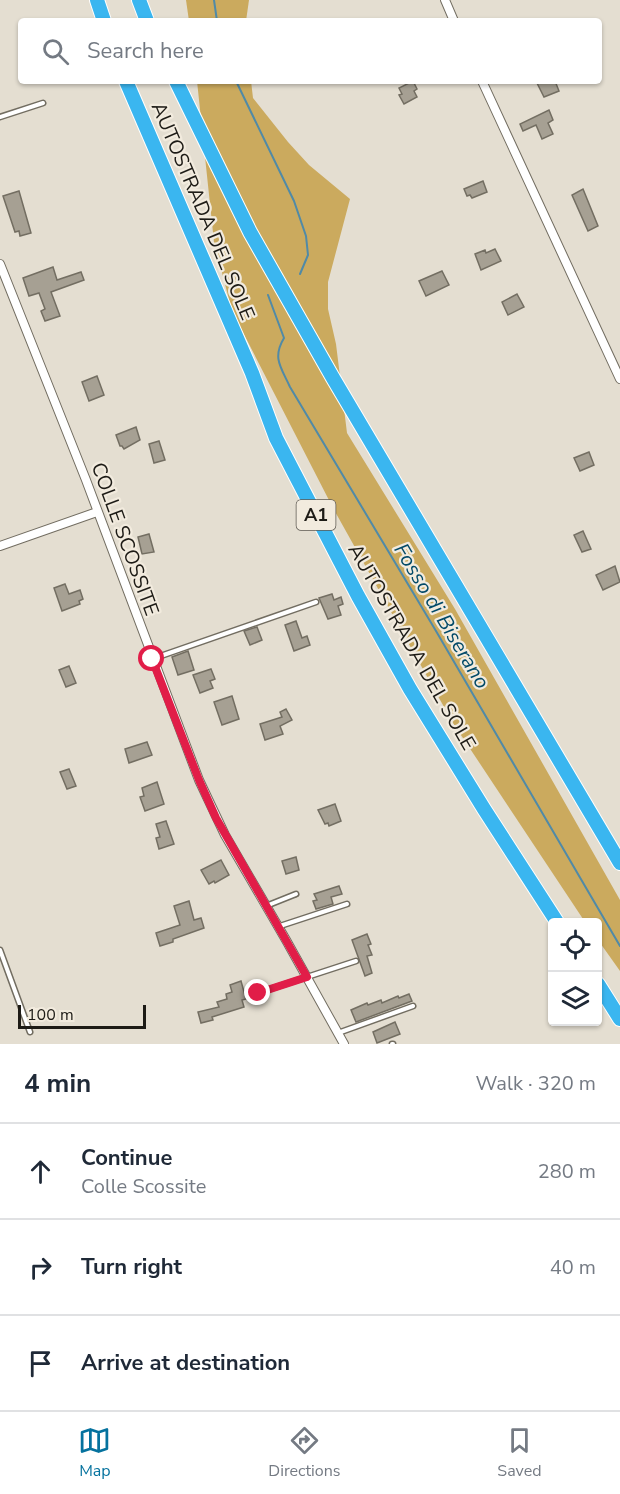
<!DOCTYPE html>
<html lang="en">
<head>
<meta charset="utf-8">
<style>
  :root { --surface:#fff; --page:#f2f2f3; --text:#1f2937; --muted:#747a83; --line:#e0e1e3; --accent:#05729e }
  body { margin:0; font-family:"Nunito Sans",sans-serif; background:var(--page); color:var(--text) }
  .controls { position:absolute; right:18px; bottom:18px; display:grid; overflow:hidden; border-radius:6px; box-shadow:0 2px 4px #0004 }
  .controls button { width:54px; height:54px; display:grid; place-items:center; padding:0; border:0; border-bottom:2px solid var(--line); background:var(--surface); color:var(--text); font:30px sans-serif }
  .scale { position:absolute; left:18px; bottom:15px; width:128px; box-sizing:border-box; padding-left:6px; border:3px solid #1d1b16; border-top:0; font-size:16px; line-height:21px; white-space:nowrap; color:#1d1b16; -webkit-text-stroke:4px #f2ebde; paint-order:stroke }
  .stop { position:absolute; width:18px; height:18px; margin:-14px; border:4px solid #e11d48; border-radius:50%; background:#fff }
  .stop.end { background:#e11d48; border-color:#fff; box-shadow:0 2px 6px #0008 }
  .list { margin:0; padding:0; list-style:none }
  h2 { display:flex; justify-content:space-between; align-items:center; height:78px; margin:0; padding:0 24px; font-size:26px }
  h2 small { font-size:20px; font-weight:400; color:var(--muted) }
  .list li { display:grid; grid-template-columns:39px 1fr auto; gap:18px; align-items:center; box-sizing:border-box; height:96px; padding:0 24px; border-top:2px solid var(--line) }
  .list b { display:block; font-size:22px; white-space:nowrap }
  .list p { margin:0; font-size:20px; white-space:nowrap; color:var(--muted) }
  .list em { font-size:20px; font-style:normal; color:var(--muted) }
  .icon { flex:none; width:33px; height:33px; fill:none; stroke:currentColor; stroke-width:2; stroke-linecap:round; stroke-linejoin:round }
  .map { position:relative; flex:none; width:620px; height:1044px; overflow:hidden }
  .search { position:absolute; background:var(--surface); box-shadow:0 2px 4px #0004; left:18px; right:18px; top:18px; height:66px; display:flex; align-items:center; gap:15px; box-sizing:border-box; padding:0 21px; border-radius:6px; color:var(--muted); font-size:22px }
  .sheet { height:366px; background:var(--surface) }
  nav { display:flex; justify-content:space-around; align-items:center; box-sizing:border-box; height:84px; border-top:2px solid var(--line); background:var(--surface); font-size:16px; color:var(--muted) }
  nav a { display:grid; justify-items:center; gap:3px }
  nav .on { color:var(--accent) }
  .map>svg:first-child { display:block }
  .forest { fill:#cbaa5e }
  .lines { fill:none; stroke-linecap:round; stroke-linejoin:round }
  .stream { stroke:#508aa7; stroke-width:2 }
  .building { fill:#a6a093; stroke:#736e62; stroke-width:1.5 }
  .lane-casing { stroke:#726d61; stroke-width:7 }
  .street-casing { stroke:#726d61; stroke-width:10 }
  .highway-casing { stroke:#fff; stroke-width:16 }
  .lane { stroke:#fff; stroke-width:4 }
  .street { stroke:#fff; stroke-width:8 }
  .highway { stroke:#3ab6f0; stroke-width:14 }
  .route { stroke:#e11d48; stroke-width:8 }
  .labels { text-anchor:middle; dominant-baseline:central; stroke-width:4.5; stroke-linejoin:round; paint-order:stroke }
  .shield { fill:#f2ebde; stroke:#5d5952; stroke-width:1.5 }
  .shield-label { font-size:18px; font-weight:bold; fill:#1d1b16 }
  .street-label { font-size:20px; fill:#1d1b16; stroke:#f2ebde }
  .water-label { font-size:21px; font-style:italic; fill:#034a68; stroke:#f2ebde }
</style>
</head>
<body>
<div class="map">
<svg width="620" height="1044" viewBox="0 0 620 1044">
  <rect width="100%" height="100%" fill="#e4ded1"/>
  <!-- forest -->
  <g class="forest">
    <polygon points="186,0 249,0 246,21 189,21"/>
    <polygon points="197,81 251,81 253,98 288,142 309,165 350,199 328,282 328,309 336,344 347,433 455,609 620,900 620,971 598,940 598,922 585,922 453,723 333,508 232,311 214,242"/>
  </g>
  <g class="lines">
    <!-- stream -->
    <g class="stream">
      <polyline points="214,0 217,21"/>
      <polyline points="236,81 294,201 306,236 308,255 300,274"/>
      <path d="M268,295L284,338C272,358 281,367 290,387L436,631L620,946"/>
    </g>
  </g>
  <!-- building -->
  <g class="building">
    <polygon points="413,81 417,89 414,91 417,97 404,104 399,95 402,94 399,88"/>
    <polygon points="536,81 555,81 559,91 544,97"/>
    <polygon points="549,110 553,120 548,123 553,134 542,139 536,125 523,131 520,124"/>
    <polygon points="483,181 487,192 472,198 470,195 467,196 464,189"/>
    <polygon points="583,189 598,226 588,231 572,195"/>
    <polygon points="19,191 31,233 20,236 19,231 15,232 3,196"/>
    <polygon points="495,249 501,261 481,270 475,254 485,250 486,253"/>
    <polygon points="53,267 57,280 81,272 84,280 51,292 60,316 45,321 41,311 45,309 39,293 29,296 23,278"/>
    <polygon points="442,271 449,285 426,296 419,281"/>
    <polygon points="517,294 524,307 508,315 502,302"/>
    <polygon points="97,376 104,395 89,401 82,382"/>
    <polygon points="136,427 140,440 124,449 122,446 120,446 116,435"/>
    <polygon points="159,441 165,460 154,463 149,444"/>
    <polygon points="589,452 594,465 580,471 574,458"/>
    <polygon points="583,531 591,549 582,552 574,535"/>
    <polygon points="149,534 154,552 142,554 138,537"/>
    <polygon points="615,566 620,582 603,590 596,575"/>
    <polygon points="65,584 69,594 80,590 83,599 79,601 80,604 62,611 54,588"/>
    <polygon points="332,594 334,600 341,597 343,604 338,606 341,615 328,619 319,598"/>
    <polygon points="296,621 302,638 307,636 310,645 294,651 285,625"/>
    <polygon points="257,627 262,640 250,645 244,631"/>
    <polygon points="188,651 194,670 178,675 172,657"/>
    <polygon points="69,666 76,683 66,687 59,670"/>
    <polygon points="211,669 215,679 210,681 213,688 200,693 193,675"/>
    <polygon points="232,696 239,719 222,725 214,702"/>
    <polygon points="286,709 292,720 280,726 283,734 265,740 260,724 282,717 280,712"/>
    <polygon points="147,742 152,755 129,763 125,749"/>
    <polygon points="69,769 76,786 67,789 60,772"/>
    <polygon points="157,782 164,804 145,811 140,797 144,796 142,788"/>
    <polygon points="335,804 341,821 329,826 328,823 325,824 318,810"/>
    <polygon points="166,821 174,844 159,849 156,838 160,837 156,824"/>
    <polygon points="296,857 299,870 286,874 282,861"/>
    <polygon points="221,860 229,875 215,883 214,881 209,884 201,870"/>
    <polygon points="339,886 342,894 331,897 333,904 316,909 313,901 317,900 314,894"/>
    <polygon points="189,901 194,920 201,918 204,928 173,939 173,942 160,946 156,933 180,925 174,906"/>
    <polygon points="367,934 371,944 368,945 372,955 367,956 372,973 365,976 352,940"/>
    <polygon points="241,981 246,999 242,1000 244,1007 212,1017 213,1020 201,1023 198,1012 219,1007 217,1002 227,999 226,994 232,992 230,985"/>
    <polygon points="409,994 412,1001 356,1022 351,1010 367,1003 368,1005 381,1000 382,1003 398,996 399,998"/>
    <polygon points="395,1022 400,1034 377,1043 373,1032"/>
  </g>
  <g class="lines">
    <!-- lane casing -->
    <g class="lane-casing">
      <g id="lane">
        <polyline points="0,117 43,103"/>
        <polyline points="152,659 316,602"/>
        <polyline points="266,906 296,894"/>
        <polyline points="280,926 347,904"/>
        <polyline points="0,950 30,1032"/>
        <polyline points="258,993 356,961"/>
        <polyline points="338,1033 413,1006"/>
        <polyline points="392,1044 393,1044"/>
      </g>
    </g>
    <!-- street casing -->
    <g class="street-casing">
      <g id="street">
        <polyline points="445,0 454,21"/>
        <polyline points="482,81 620,379"/>
        <polyline points="0,264 86,480 199,780 225,835 286,940 344,1044"/>
        <polyline points="0,546 97,512"/>
      </g>
    </g>
    <!-- highway casing -->
    <g class="highway-casing">
      <g id="highway">
        <polyline points="97,0 104,21"/>
        <polyline points="139,0 147,21"/>
        <polyline points="126,81 252,373 276,438 358,596 410,689 484,809 557,922"/>
        <polyline points="176,81 250,232 333,378 620,863"/>
        <polyline points="598,984 620,1019"/>
      </g>
    </g>
    <!-- lane -->
    <use href="#lane" class="lane"/>
    <!-- street -->
    <use href="#street" class="street"/>
    <!-- highway -->
    <use href="#highway" class="highway"/>
  </g>
  <g class="lines">
    <!-- route -->
    <polyline class="route" points="152,659 199,780 216,818 307,977 258,993"/>
  </g>
  <g class="labels">
    <!-- shield labels -->
    <rect class="shield" x="296.5" y="500" width="39" height="30" rx="4.5"/>
    <g class="shield-label">
      <text x="316" y="515">A1</text>
    </g>
    <!-- street labels -->
    <g class="street-label">
      <text transform="translate(203 211) rotate(67)">AUTOSTRADA DEL SOLE</text>
      <text transform="translate(125 539) rotate(70)">COLLE SCOSSITE</text>
      <text transform="translate(412 647) rotate(60)">AUTOSTRADA DEL SOLE</text>
    </g>
    <!-- water labels -->
    <g class="water-label">
      <text transform="translate(442 616) rotate(59)">Fosso di Biserano</text>
    </g>
  </g>
</svg>
<div class="controls">
<button><svg class="icon" aria-label="locate" viewBox="0 0 24 24"><circle cx="12" cy="12" r="6"/><path d="M12 2v4M12 18v4M2 12h4M18 12h4"/></svg></button>
<button><svg class="icon" aria-label="layers" viewBox="0 0 24 24"><path d="M12 4l9 5-9 5-9-5zM3 14l9 5 9-5"/></svg></button>
</div>
<div class="scale">100 m</div>
<div class="stop" style="left:152px;top:659px"></div>
<div class="stop end" style="left:258px;top:993px"></div>
<div class="search"><svg class="icon" aria-label="search" viewBox="0 0 24 24"><circle cx="10" cy="10" r="6"/><path d="M15 15l6 6"/></svg>Search here</div>
</div>
<section class="sheet">
<h2>4 min<small>Walk · 320 m</small></h2>
<ul class="list">
<li><svg class="icon" aria-label="ahead" viewBox="0 0 24 24"><path d="M12 20V5M6 11l6-6 6 6"/></svg><div><b>Continue</b><p>Colle Scossite</p></div><em>280 m</em></li>
<li><svg class="icon" aria-label="right" viewBox="0 0 24 24"><path d="M7 20v-9h11M14 6l5 5-5 5"/></svg><div><b>Turn right</b></div><em>40 m</em></li>
<li><svg class="icon" aria-label="arrive" viewBox="0 0 24 24"><path d="M6 21V4h12l-3 4 3 4H6"/></svg><div><b>Arrive at destination</b></div></li>
</ul>
</section>
<nav>
<a class="on"><svg class="icon" aria-label="map" viewBox="0 0 24 24"><path d="M3 6l6-2 6 2 6-2v14l-6 2-6-2-6 2zM9 4v14M15 6v14"/></svg>Map</a>
<a><svg class="icon" aria-label="directions" viewBox="0 0 24 24"><path d="M12 3l9 9-9 9-9-9zM9 14v-3h6M13 9l2 2-2 2"/></svg>Directions</a>
<a><svg class="icon" aria-label="saved" viewBox="0 0 24 24"><path d="M7 4h10v16l-5-4-5 4z"/></svg>Saved</a>
</nav>
</body>
</html>
